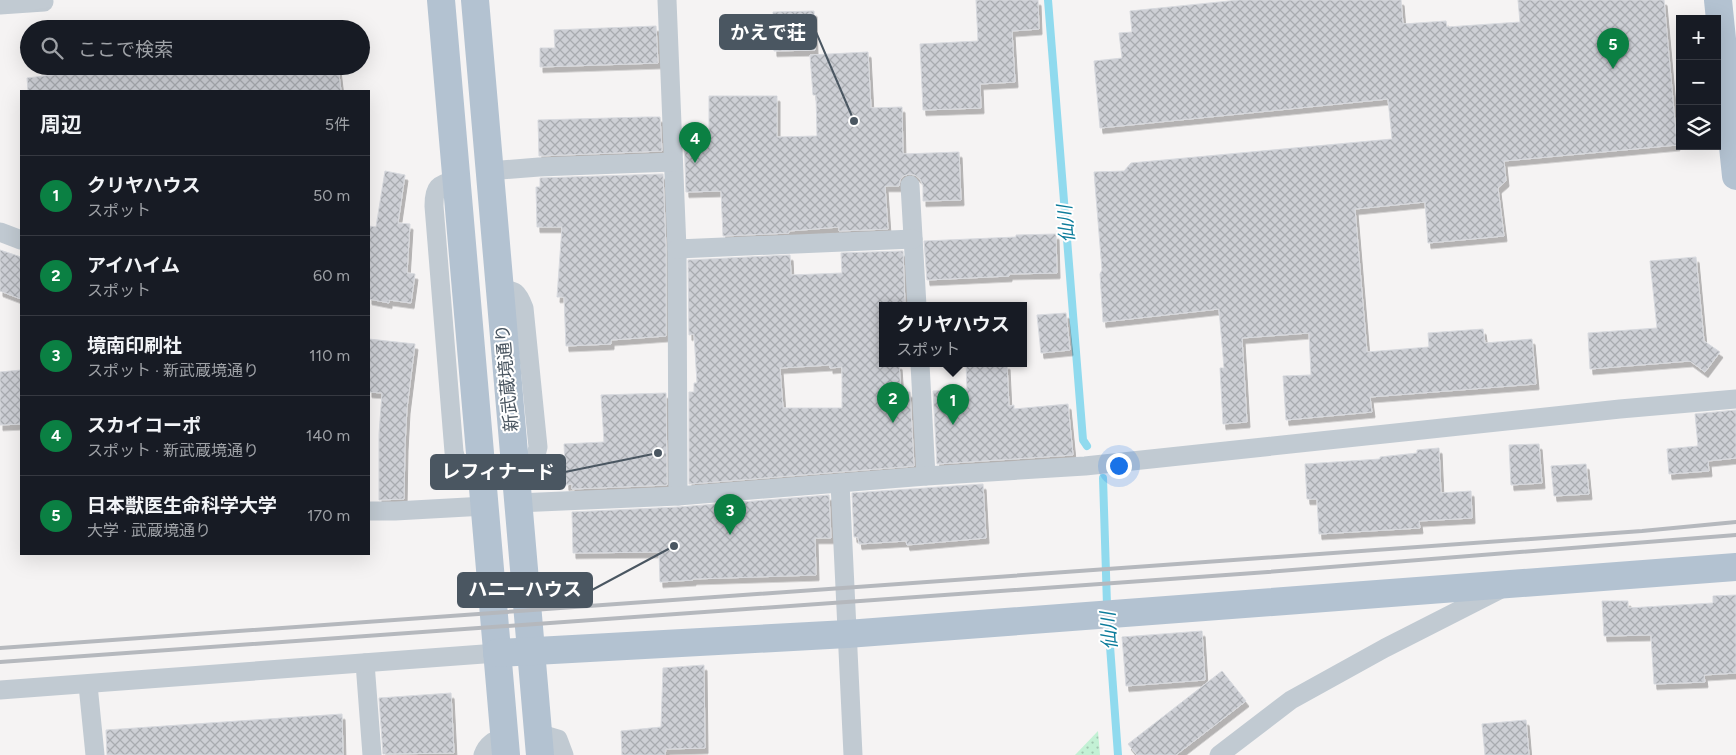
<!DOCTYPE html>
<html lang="ja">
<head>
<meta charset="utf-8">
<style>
  :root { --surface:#171b24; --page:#20242c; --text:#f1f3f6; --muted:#9ea1a6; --line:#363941; --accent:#0b8043 }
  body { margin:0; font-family:Figtree,"Noto Sans JP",sans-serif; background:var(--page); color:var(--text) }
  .controls { position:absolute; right:15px; top:15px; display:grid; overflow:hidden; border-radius:0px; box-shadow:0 5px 20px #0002 }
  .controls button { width:45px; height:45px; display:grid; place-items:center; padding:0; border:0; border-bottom:1px solid var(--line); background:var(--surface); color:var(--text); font:25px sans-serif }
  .you { position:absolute; left:1118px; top:465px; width:18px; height:18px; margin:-12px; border:4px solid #fff; border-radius:50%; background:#1a73e8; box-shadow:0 0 0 8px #1a73e833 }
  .badge { display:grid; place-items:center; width:32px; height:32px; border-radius:50%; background:var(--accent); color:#fff; font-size:16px; font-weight:700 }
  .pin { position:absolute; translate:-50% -41px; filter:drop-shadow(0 1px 2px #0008) }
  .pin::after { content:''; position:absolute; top:26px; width:18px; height:15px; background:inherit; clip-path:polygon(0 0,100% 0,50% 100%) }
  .popup { position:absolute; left:879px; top:302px; width:148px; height:65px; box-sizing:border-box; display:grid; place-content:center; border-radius:0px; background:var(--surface); filter:drop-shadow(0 1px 4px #0005); font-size:16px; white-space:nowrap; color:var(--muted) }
  .popup b { font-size:19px; color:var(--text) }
  .popup::after { content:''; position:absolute; left:50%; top:100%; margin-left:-10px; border:10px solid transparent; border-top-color:var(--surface) }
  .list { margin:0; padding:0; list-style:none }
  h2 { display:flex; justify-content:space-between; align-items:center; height:65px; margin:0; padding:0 20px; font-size:21px }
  h2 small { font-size:16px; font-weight:400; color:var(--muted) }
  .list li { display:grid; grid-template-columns:32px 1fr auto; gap:15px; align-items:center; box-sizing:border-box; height:80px; padding:0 20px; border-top:1px solid var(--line) }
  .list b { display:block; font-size:19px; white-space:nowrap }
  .list p { margin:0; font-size:16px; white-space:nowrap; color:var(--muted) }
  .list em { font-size:16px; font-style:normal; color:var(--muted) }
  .icon { flex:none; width:28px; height:28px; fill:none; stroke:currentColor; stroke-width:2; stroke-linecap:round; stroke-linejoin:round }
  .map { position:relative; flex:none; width:1736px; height:755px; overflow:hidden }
  .search { position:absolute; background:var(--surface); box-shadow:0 5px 20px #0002; left:20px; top:20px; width:350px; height:55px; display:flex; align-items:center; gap:12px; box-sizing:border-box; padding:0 18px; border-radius:28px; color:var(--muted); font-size:19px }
  .panel { position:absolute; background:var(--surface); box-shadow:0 5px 20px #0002; left:20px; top:90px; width:350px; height:465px; border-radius:0px }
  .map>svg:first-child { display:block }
  .park { fill:url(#park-dots) }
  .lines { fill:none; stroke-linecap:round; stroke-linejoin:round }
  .stream { stroke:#90daee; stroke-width:8 }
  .building { fill:url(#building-cross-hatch); stroke:#d7d9de; fill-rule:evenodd; filter:url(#shadow) }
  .minor { stroke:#c1cad2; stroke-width:19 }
  .primary { stroke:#b3c2d1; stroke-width:28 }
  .rail { stroke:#b5b8bd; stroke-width:4 }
  .labels { text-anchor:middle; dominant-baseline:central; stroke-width:4; stroke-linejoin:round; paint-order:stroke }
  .street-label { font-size:18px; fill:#4a5661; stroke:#fff }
  .water-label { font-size:19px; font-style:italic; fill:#0c7c9b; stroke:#fff }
  .leader { fill:none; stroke:#4a5661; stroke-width:2 }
  .callout-dot { fill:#4a5661; stroke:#fff; stroke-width:2 }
  .callout { fill:#4a5661; stroke:#4a5661; stroke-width:2 }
  .callout-label { font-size:19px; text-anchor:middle; font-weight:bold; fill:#fff }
</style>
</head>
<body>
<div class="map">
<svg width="1736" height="755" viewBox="0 0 1736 755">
  <defs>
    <pattern id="park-dots" width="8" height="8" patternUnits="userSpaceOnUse" patternTransform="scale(1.25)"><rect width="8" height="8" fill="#c3f1d5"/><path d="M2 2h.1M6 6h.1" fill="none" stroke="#a0c6b0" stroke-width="1.8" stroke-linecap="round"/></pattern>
    <pattern id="building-cross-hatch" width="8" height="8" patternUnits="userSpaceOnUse" patternTransform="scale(1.25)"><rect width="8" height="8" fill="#cdcfd5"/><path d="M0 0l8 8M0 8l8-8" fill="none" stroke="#a8abb0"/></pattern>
    <filter id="shadow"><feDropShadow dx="3" dy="5.5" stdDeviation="0" flood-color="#0004"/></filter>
  </defs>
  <rect width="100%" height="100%" fill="#f5f3f3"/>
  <!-- park -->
  <polygon class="park" points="1098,731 1100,755 1075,755"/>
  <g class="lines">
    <!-- stream -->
    <g class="stream">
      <polyline points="1048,0 1083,440 1087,446"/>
      <polyline points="1103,478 1107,605 1118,755"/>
    </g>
  </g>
  <!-- building -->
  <g class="building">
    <polygon points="976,0 1038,0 1039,29 1012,31 1015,82 980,84 981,108 923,110 920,44 978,41"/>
    <polygon points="1239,0 1401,0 1403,24 1446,21 1447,27 1520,22 1518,0 1664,0 1677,145 1504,161 1506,181 1498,188 1504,236 1428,243 1425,202 1355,209 1367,352 1429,347 1428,333 1483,329 1485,343 1532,339 1536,384 1370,397 1372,412 1286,420 1283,376 1311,375 1309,333 1242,338 1247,422 1223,424 1220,368 1224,368 1219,309 1103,322 1100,274 1102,270 1094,172 1124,171 1131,163 1392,139 1388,99 1100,128 1094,61 1122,58 1119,33 1132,32 1130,11"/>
    <polygon points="814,11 815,50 774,51 773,12"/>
    <polygon points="656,26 658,63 540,67 540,48 555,48 554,30"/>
    <polygon points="868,52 871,108 902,107 903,154 959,152 961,200 923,201 923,185 920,179 915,175 909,174 903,176 900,180 899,186 885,186 888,229 839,231 839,227 789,231 789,233 723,236 721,191 686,192 684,134 709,133 709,96 777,96 777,137 817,136 816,95 813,95 810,55"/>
    <polygon points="128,66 338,66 341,91 28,91 27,78"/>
    <polygon points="646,117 660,117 662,151 539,156 538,120"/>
    <polygon points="385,171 405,175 398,223 410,224 407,273 415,274 411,303 389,300 389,303 369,299 369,226 376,227"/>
    <polygon points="663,174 666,249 666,336 611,340 611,344 566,346 564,297 557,297 562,227 537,227 536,187 540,187 540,178"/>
    <polygon points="1056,234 1057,273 1009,274 1009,276 927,280 924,241 1016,237 1016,235"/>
    <polygon points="0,250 21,257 21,299 0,291"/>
    <path d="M903,251L905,306H883V364H899L901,392H910L914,466L689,484V392H694V383H697L694,334L689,335L688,260L790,255L791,275L842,273L841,253ZM830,365V368L842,367V408H783L780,368Z"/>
    <polygon points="1696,257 1704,341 1720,352 1705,372 1690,361 1590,369 1588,333 1657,328 1650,261"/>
    <polygon points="1066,313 1070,350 1041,353 1037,315"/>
    <polygon points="369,339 415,344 407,408 405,445 404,499 379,500 379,434 382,393 369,392"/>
    <polygon points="966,364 1007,364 1009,406 1014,405 1014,409 1068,404 1073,455 937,464 933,391 967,389"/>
    <polygon points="21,370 21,424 0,425 0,372"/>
    <polygon points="666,393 667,485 572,489 572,484 566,485 564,444 604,442 601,395"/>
    <polygon points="1736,410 1736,458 1708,461 1709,471 1669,474 1667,449 1698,446 1695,414"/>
    <polygon points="1539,444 1542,483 1511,485 1509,445"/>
    <polygon points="1439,448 1441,493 1471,491 1472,518 1419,521 1420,528 1319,534 1317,499 1307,499 1305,464 1380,459 1380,457 1417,453 1417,450"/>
    <polygon points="1586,464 1589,494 1554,496 1551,466"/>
    <polygon points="983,484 986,538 907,545 906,541 859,544 858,537 854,537 852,493"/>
    <polygon points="829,495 831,538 815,538 816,575 693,579 693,580 660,582 659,552 573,553 572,512 679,507"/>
    <polygon points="1736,595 1736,673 1704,675 1705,682 1654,684 1651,635 1604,636 1602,601 1628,601 1628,608 1713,603 1713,596"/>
    <polygon points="1202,631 1205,680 1126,686 1122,637"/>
    <polygon points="704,665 705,748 666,749 665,755 622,755 621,731 661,727 663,668"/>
    <polygon points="1222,671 1246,701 1176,755 1137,755 1128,744"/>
    <polygon points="451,693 454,753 383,754 379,698"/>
    <polygon points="342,714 343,755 107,755 106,730"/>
    <polygon points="1526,720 1529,755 1485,755 1482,724"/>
  </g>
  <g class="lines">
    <!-- minor -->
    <g class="minor">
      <polyline points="667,0 677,249 678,496"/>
      <polyline points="0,5 44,2"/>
      <polyline points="489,171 539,167 673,162"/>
      <path d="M456,180C438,184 434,187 434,206L454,452L456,459L460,464L481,463"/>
      <polyline points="910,185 917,306"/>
      <polyline points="0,232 21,240"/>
      <polyline points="677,249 913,239"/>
      <path d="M499,289C516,290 518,292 524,308L538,447L535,459L527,464L514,467"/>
      <polyline points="920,364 926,476"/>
      <polyline points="840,483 853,755"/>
      <polyline points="517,503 678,496 926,476 1085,466 1620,409 1736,399"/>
      <polyline points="369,511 395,511 485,506"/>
      <polyline points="365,663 372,755"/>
      <polyline points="88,685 95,755"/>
      <polyline points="0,690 497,653"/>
      <polyline points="538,736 548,736 558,739 564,755"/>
      <path d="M483,755C487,744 493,741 504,737"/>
      <polyline points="1219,755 1291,700 1385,648 1499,590"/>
    </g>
    <!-- primary -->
    <g class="primary">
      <polyline points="441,0 506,755"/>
      <polyline points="475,0 540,755"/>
      <polyline points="1718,0 1736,176"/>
      <polyline points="497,653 847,634 1736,567"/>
    </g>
    <!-- rail -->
    <g class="rail">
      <polyline points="0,648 1642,531 1736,522"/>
      <polyline points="0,662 1268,572 1736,535"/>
    </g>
  </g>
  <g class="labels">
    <!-- street labels -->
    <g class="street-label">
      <text transform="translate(507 378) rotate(-95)">新武蔵境通り</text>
    </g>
    <!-- water labels -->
    <g class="water-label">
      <text transform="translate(1066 224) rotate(-95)">仙川</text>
      <text transform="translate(1109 631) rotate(-94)">仙川</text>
    </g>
  </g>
  <!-- callouts -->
  <path class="leader" d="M854 121L816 32M658 453L565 472M674 546L592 590"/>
  <g class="callout-dot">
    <circle cx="854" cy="121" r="5"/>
    <circle cx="658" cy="453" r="5"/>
    <circle cx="674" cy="546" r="5"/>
  </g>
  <g class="callout">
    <rect x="720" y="15" width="96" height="34" rx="5"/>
    <rect x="431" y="455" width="134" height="34" rx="5"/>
    <rect x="458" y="573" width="134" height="34" rx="5"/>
  </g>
  <g class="callout-label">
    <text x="768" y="39">かえで荘</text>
    <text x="498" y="478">レフィナード</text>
    <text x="525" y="596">ハニーハウス</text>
  </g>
</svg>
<div class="controls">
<button>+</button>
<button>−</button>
<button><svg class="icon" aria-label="layers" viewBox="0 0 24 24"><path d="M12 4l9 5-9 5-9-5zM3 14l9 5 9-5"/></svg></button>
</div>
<div class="you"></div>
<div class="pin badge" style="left:953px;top:425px">1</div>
<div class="popup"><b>クリヤハウス</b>スポット</div>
<div class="pin badge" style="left:893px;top:423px">2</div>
<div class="pin badge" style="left:730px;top:535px">3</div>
<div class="pin badge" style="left:695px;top:163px">4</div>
<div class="pin badge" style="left:1613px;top:69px">5</div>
<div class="search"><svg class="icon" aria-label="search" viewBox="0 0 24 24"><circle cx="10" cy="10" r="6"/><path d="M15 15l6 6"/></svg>ここで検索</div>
<section class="panel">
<h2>周辺<small>5件</small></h2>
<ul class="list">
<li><span class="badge">1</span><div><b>クリヤハウス</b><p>スポット</p></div><em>50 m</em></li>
<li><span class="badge">2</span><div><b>アイハイム</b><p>スポット</p></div><em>60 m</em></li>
<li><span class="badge">3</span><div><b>境南印刷社</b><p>スポット · 新武蔵境通り</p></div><em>110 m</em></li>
<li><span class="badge">4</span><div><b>スカイコーポ</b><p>スポット · 新武蔵境通り</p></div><em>140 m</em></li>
<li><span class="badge">5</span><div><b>日本獣医生命科学大学</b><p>大学 · 武蔵境通り</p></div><em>170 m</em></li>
</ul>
</section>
</div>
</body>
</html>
